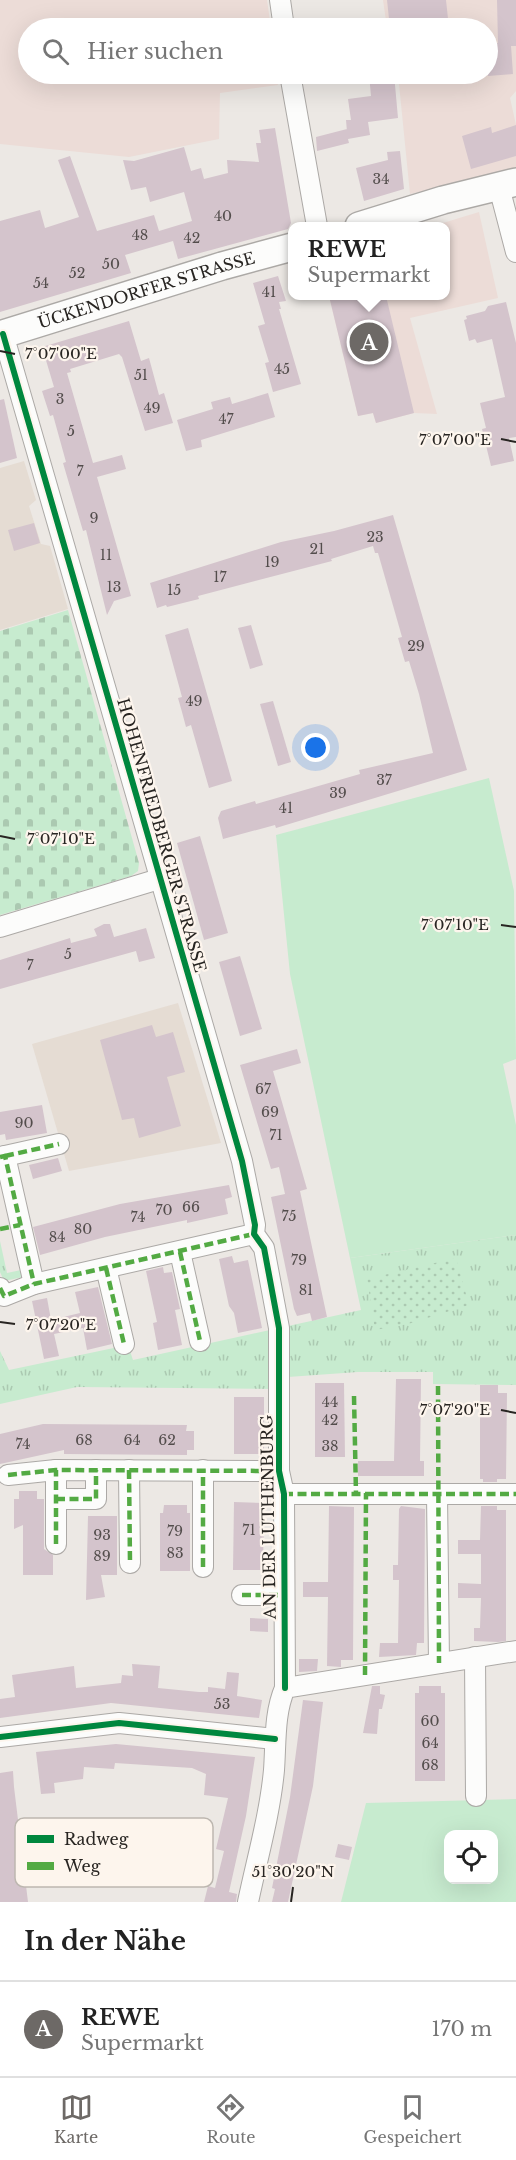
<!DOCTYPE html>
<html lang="de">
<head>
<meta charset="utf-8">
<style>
  :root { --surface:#fff; --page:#f6f6f6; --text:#222; --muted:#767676; --line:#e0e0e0; --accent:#6d6966 }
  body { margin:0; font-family:"Libre Baskerville",serif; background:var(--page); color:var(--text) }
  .controls { position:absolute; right:18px; bottom:18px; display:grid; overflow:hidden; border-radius:12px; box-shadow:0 6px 24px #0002 }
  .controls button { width:54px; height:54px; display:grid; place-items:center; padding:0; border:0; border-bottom:2px solid var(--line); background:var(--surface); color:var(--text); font:30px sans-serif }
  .you { position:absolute; left:316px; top:748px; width:21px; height:21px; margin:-15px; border:4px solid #fff; border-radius:50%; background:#1a73e8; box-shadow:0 0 0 9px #1a73e833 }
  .badge { display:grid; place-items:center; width:39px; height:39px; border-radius:50%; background:var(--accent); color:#fff; font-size:20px; font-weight:700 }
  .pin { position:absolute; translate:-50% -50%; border:3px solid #fff; box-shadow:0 2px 6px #0006 }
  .popup { position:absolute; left:288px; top:222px; width:162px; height:78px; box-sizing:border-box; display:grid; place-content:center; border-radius:12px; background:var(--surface); filter:drop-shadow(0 2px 4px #0005); font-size:20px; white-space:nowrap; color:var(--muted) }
  .popup b { font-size:22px; color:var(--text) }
  .popup::after { content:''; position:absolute; left:50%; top:100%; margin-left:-12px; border:12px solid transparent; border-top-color:var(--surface) }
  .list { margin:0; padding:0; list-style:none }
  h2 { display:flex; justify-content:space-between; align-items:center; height:78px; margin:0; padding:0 24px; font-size:26px }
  h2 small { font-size:20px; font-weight:400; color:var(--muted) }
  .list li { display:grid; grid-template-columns:39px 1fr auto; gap:18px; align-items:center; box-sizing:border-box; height:96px; padding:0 24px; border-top:2px solid var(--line) }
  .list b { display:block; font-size:22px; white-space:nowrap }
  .list p { margin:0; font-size:20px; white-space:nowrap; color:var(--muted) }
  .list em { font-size:20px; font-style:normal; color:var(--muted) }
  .icon { flex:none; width:33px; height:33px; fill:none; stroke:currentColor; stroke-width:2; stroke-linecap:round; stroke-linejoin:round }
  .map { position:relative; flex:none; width:516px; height:1902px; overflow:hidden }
  .search { position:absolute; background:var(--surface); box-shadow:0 6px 24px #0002; left:18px; right:18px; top:18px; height:66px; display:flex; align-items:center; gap:15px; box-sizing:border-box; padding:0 21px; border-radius:33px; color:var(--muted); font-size:22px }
  .sheet { height:174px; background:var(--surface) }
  nav { display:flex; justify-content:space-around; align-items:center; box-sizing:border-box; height:84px; border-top:2px solid var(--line); background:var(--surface); font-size:16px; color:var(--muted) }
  nav a { display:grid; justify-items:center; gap:3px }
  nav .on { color:var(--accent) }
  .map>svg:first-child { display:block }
  .commercial { fill:#ecdcd7 }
  .built { fill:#e5dcd3 }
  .grass { fill:url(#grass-tufts) }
  .cemetery { fill:url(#cemetery-stones) }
  .park { fill:url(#park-dots) }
  .garden { fill:#c7ebcf; fill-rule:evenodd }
  .building { fill:#d4c4cc }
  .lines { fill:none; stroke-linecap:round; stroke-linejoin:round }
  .street-casing { stroke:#aca9a6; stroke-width:22 }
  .secondary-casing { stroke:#aca9a6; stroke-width:30 }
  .street { stroke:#fcfcfb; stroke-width:20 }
  .secondary { stroke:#fcfcfb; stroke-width:27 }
  .quiet { stroke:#53aa43; stroke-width:4.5; stroke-dasharray:9 4.5; stroke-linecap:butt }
  .cycleway-casing { stroke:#fdf5ed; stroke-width:10 }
  .cycleway { stroke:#00873e; stroke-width:6 }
  .ticks { fill:none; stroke:#282522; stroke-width:2 }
  .labels { text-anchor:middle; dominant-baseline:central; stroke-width:4.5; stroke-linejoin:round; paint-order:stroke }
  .number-label { font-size:14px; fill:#534d4c }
  .street-label { font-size:16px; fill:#282522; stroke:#fdf5ed }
  .key { fill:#fdf5ed; stroke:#bdb7b0; stroke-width:1.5 }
  .key-label { font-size:16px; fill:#282522 }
  .ticks-label { font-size:15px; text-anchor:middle; fill:#282522; stroke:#fdf5ed; stroke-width:4.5; stroke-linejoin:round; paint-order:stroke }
</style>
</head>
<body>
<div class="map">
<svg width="516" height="1902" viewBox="0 0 516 1902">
  <defs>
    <pattern id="grass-tufts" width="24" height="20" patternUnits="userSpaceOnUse" patternTransform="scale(1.5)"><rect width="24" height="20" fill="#c7ebcf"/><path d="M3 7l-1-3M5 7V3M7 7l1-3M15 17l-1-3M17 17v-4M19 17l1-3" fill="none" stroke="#abc9b1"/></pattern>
    <pattern id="cemetery-stones" width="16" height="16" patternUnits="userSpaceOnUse" patternTransform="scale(1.5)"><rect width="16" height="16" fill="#c7ebcf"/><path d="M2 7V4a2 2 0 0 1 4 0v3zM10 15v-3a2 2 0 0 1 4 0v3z" fill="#abc9b1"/></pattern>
    <pattern id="park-dots" width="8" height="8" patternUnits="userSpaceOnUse" patternTransform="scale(1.5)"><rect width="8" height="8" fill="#c7ebcf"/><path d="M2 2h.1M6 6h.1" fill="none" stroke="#abc9b1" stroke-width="1.8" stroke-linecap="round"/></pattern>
  </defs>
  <rect width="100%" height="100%" fill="#ece8e4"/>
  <!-- commercial -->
  <g class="commercial">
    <polygon points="0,0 267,0 271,28 28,28 28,74 276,74 278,85 220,93 219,139 129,157 0,144"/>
    <polygon points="383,0 516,0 516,91 510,98 516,125 516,169 410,194 398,74 488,74 488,28 387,28"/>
    <polygon points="479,212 498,298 410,318 437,414 414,413 376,423 373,413 358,416 329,296 446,296 446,226 433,226"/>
  </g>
  <!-- built -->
  <g class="built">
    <polygon points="24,461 36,500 29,506 41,544 50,546 68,609 0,630 0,468"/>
    <polygon points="178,1003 221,1143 69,1171 32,1044"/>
  </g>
  <!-- grass -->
  <g class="grass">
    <polygon points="516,1235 516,1385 433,1384 433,1372 358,1372 288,1377 275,1389 77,1387 0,1404 0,1351 9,1370 128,1345 133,1360 361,1310 350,1258"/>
    <polygon points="0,1241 7,1273 21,1270 23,1277 4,1281 0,1272"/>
  </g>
  <!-- cemetery -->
  <polygon class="cemetery" points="68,610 139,863 138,871 131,876 0,915 0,631"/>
  <!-- park -->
  <polygon class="park" points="456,1258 469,1305 408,1324 375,1330 367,1279"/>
  <!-- garden -->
  <g class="garden">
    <polygon points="489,778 514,891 516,1059 503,1064 516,1125 516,1235 350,1258 290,974 276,835"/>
    <path d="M516,1799V1902H341L366,1803ZM448,1834H494V1880H448Z"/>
  </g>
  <!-- building -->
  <g class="building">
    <polygon points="387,0 446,0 449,28 390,28"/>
    <polygon points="497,0 516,0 516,46 511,46 513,74 488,76 488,43 498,43"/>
    <polygon points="369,74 394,74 398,118 368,122 370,135 348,139 349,143 317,151 316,137 347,129 347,132 346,120 351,120 348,99 371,96"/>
    <polygon points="516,125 516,156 471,169 462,136 491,127 492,133"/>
    <polygon points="275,128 291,223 288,229 178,259 173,241 125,255 131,273 0,312 0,221 40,210 45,228 79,217 58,160 70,156 97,231 154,215 159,231 192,221 184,192 150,202 146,187 131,190 123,160 134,161 184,147 191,171 201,168 204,179 228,173 227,160 259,162 256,143 261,143 259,130"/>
    <polygon points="400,151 404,189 364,201 356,168 388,160 387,152"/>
    <polygon points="278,276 286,301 279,302 281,309 279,309 301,384 273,392 265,363 269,362 258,326 265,324 253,283"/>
    <polygon points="329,296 386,296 414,413 376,423 373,413 358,416"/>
    <polygon points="506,302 516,343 516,437 509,438 514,461 491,466 482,429 486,428 480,403 505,397 492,339 477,343 475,339 469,341 464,320 467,319 466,316 485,311 488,306"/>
    <polygon points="129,321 141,361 149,358 159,395 164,393 173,423 145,431 122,357 119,354 70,369 71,372 67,373 93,463 122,455 126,469 97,477 131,596 114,601 107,615 86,530 83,531 63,463 66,462 53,415 50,416 42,391 54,387 42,347"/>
    <polygon points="268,393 275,417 201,440 202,447 186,451 177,420 213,409 211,402 230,397 232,404"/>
    <polygon points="4,399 17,458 0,463 0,400"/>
    <polygon points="393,515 467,770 276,828 275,825 223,839 218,818 221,811 255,801 256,804 360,774 359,770 433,753 419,694 409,661 405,662 398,638 402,637 378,553 375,553 373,546 331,559 332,561 198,596 199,599 167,607 166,605 157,608 150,583 281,542 334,531"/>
    <polygon points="34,523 40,543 14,551 8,530"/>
    <polygon points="251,625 263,665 250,669 238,628"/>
    <polygon points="188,628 232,781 209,788 191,725 186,727 182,712 178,698 182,697 165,635"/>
    <polygon points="273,701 291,762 278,766 260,704"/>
    <polygon points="200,836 228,933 204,940 177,843"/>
    <polygon points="104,924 110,924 114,937 146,928 155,958 139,962 136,951 0,989 0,960 70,938 71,943 97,936 94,929"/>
    <polygon points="240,956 262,1029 240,1036 219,962"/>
    <polygon points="152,1025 156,1037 173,1032 185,1072 167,1077 181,1126 139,1138 134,1118 122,1120 100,1040"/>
    <polygon points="297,1049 301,1063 273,1071 307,1189 300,1191 327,1317 312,1321 310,1313 297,1316 294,1309 271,1197 285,1194 279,1167 271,1169 240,1065"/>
    <polygon points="42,1105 47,1133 6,1140 5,1134 0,1135 0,1112"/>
    <polygon points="58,1158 62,1171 33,1179 29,1165"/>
    <polygon points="229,1185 232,1197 225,1199 228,1214 187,1223 187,1220 105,1237 40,1255 33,1227 120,1204"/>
    <polygon points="232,1256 234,1263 248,1260 262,1328 238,1333 234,1313 229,1306 219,1259"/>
    <polygon points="163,1267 164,1273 172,1272 180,1309 175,1310 182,1345 158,1350 153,1323 157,1322 146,1271"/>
    <polygon points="98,1287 112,1344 87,1350 83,1328 54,1334 59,1356 44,1359 32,1301 47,1298 51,1320 80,1313 75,1292"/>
    <polygon points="396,1379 421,1379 420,1461 424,1461 424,1476 358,1476 358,1461 394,1461"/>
    <polygon points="315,1383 344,1383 345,1457 315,1457"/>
    <polygon points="480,1385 498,1385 498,1393 507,1393 506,1479 497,1479 497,1482 483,1482 483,1479 480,1479"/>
    <rect x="234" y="1397" width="30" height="57"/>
    <polygon points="43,1424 187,1425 186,1431 194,1431 194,1450 187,1450 187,1455 64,1454 64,1450 0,1464 0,1434"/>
    <polygon points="19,1491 37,1491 37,1499 44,1499 44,1549 53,1555 53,1575 23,1575 23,1525 14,1529 14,1499 19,1499"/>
    <polygon points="234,1502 264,1503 263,1570 233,1570"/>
    <polygon points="164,1505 187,1505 187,1513 190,1513 190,1571 160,1571 160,1513 163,1513"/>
    <polygon points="329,1506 354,1507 353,1660 341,1660 341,1667 327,1666 328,1597 303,1597 303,1582 328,1582"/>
    <polygon points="401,1506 425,1509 424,1643 417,1643 416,1655 379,1657 380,1643 398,1643 399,1580 393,1580 393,1565 398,1565 399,1509"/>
    <polygon points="481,1506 497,1506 497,1510 506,1510 506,1641 498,1642 474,1641 474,1628 480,1628 481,1598 458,1598 458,1583 481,1584 481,1554 458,1554 458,1540 480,1540"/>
    <polygon points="88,1516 117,1516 117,1575 101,1575 105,1597 86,1600"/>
    <polygon points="250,1618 268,1619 268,1632 250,1631"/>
    <polygon points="299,1659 318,1659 317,1671 299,1672"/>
    <polygon points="132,1664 160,1666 158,1688 199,1692 208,1692 208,1687 225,1689 227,1672 239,1673 237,1696 262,1700 259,1718 111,1703 0,1718 0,1699 15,1697 12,1675 74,1666 76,1688 121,1683 122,1675 133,1676"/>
    <polygon points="372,1686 380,1686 380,1694 385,1695 382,1709 379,1709 377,1734 363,1733"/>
    <polygon points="419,1686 441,1686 441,1693 445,1693 445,1781 415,1781 415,1693 419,1693"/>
    <polygon points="303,1700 323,1702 313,1786 288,1902 272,1902 275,1889 272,1888 290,1797"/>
    <polygon points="116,1744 255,1757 246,1816 229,1892 237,1894 236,1902 204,1902 208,1886 215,1888 224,1851 216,1849 228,1798 204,1795 206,1774 192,1768 115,1763 114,1769 84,1767 83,1779 54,1783 55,1793 41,1794 36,1752"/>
    <polygon points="13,1771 14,1787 28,1902 0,1902 0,1773"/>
    <polygon points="338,1844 352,1847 349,1860 335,1857"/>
  </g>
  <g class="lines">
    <!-- street casing -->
    <g class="street-casing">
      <g id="street">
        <polyline points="280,0 284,28"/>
        <polyline points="290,74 317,226"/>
        <polyline points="499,187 516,252"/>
        <polyline points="3,334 242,1161 255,1225 254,1234 264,1248 279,1328 279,1471 284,1494 285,1688"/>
        <polyline points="0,927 159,879"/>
        <polyline points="5,1156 59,1144"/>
        <polyline points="0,1157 5,1156 34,1284"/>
        <polyline points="180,1252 200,1341"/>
        <polyline points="106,1268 124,1344"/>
        <polyline points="0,1288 4,1296 34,1284 254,1234"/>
        <polyline points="129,1470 130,1563"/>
        <polyline points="8,1475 56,1470 279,1471"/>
        <polyline points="284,1494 516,1494"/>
        <polyline points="437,1494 439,1663"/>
        <polyline points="56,1499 96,1499 96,1470"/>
        <polyline points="56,1544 56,1470"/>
        <polyline points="203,1567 203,1470"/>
        <polyline points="242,1595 283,1595"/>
        <polyline points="475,1657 476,1796"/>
        <polyline points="0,1737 119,1723 275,1739"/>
        <path d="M248,1902C257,1859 270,1814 274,1770C276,1743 274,1713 285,1688L516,1651"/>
      </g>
    </g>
    <!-- secondary casing -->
    <g class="secondary-casing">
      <g id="secondary">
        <polyline points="359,226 443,200 516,182"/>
        <path id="s1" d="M0,335L222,266L292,247"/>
      </g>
    </g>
    <!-- street -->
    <use href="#street" class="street"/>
    <!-- secondary -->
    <use href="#secondary" class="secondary"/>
    <!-- quiet -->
    <g class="quiet">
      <polyline points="5,1156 59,1144"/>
      <polyline points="0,1157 5,1156 34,1284"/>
      <polyline points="0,1229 20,1225"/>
      <polyline points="180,1252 200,1341"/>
      <polyline points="106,1268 124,1344"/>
      <polyline points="0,1288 4,1296 34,1284 254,1234 257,1237"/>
      <polyline points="438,1386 439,1663"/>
      <polyline points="354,1396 356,1494"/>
      <polyline points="129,1470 130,1563"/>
      <polyline points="8,1475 56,1470 279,1471"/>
      <polyline points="284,1494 516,1494"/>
      <polyline points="56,1499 96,1499 96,1470"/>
      <polyline points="56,1544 56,1470"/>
      <polyline points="203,1567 203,1470"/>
      <polyline points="242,1595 283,1595"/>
      <polyline points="365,1675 366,1493"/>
    </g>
    <!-- cycleway casing -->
    <g class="cycleway-casing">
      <g id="cycleway">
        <polyline points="3,334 242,1161 255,1225 254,1234 264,1248 279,1328 279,1471 284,1494 285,1688"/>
        <polyline points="0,1737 119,1723 275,1739"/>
      </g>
    </g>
    <!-- cycleway -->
    <use href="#cycleway" class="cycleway"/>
  </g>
  <!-- ticks -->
  <path class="ticks" d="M0,351L15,354M501,439L516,442M0,836L15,839M501,925L516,927M0,1322L15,1324M501,1410L516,1413M291,1902L293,1887"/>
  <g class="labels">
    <!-- number labels -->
    <g class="number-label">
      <text x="381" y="179">34</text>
      <text x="223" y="216">40</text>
      <text x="140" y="235">48</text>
      <text x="192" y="238">42</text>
      <text x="111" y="264">50</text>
      <text x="77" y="273">52</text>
      <text x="41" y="283">54</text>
      <text x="269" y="292">41</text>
      <text x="282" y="369">45</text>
      <text x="141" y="375">51</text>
      <text x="60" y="399">3</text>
      <text x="152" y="408">49</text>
      <text x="226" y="419">47</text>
      <text x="71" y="431">5</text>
      <text x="80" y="471">7</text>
      <text x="94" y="518">9</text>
      <text x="375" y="537">23</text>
      <text x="317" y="549">21</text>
      <text x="106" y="555">11</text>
      <text x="272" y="562">19</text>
      <text x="220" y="577">17</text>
      <text x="114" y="587">13</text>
      <text x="174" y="590">15</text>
      <text x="416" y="646">29</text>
      <text x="194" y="701">49</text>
      <text x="384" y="780">37</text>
      <text x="338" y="793">39</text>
      <text x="286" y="808">41</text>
      <text x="68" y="954">5</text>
      <text x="30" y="965">7</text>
      <text x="263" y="1089">67</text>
      <text x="270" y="1112">69</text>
      <text x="24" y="1123">90</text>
      <text x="276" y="1135">71</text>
      <text x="191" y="1207">66</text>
      <text x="164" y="1210">70</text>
      <text x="289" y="1216">75</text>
      <text x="138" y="1217">74</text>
      <text x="83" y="1229">80</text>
      <text x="57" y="1237">84</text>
      <text x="299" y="1260">79</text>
      <text x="306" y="1290">81</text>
      <text x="330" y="1402">44</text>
      <text x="330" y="1420">42</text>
      <text x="84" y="1440">68</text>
      <text x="132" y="1440">64</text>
      <text x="167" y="1440">62</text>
      <text x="23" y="1444">74</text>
      <text x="330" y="1446">38</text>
      <text x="249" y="1530">71</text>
      <text x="175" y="1531">79</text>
      <text x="102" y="1535">93</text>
      <text x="175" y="1553">83</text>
      <text x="102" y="1556">89</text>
      <text x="222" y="1704">53</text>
      <text x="430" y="1721">60</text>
      <text x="430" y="1743">64</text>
      <text x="430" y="1765">68</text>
    </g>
    <!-- street labels -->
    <g class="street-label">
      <text stroke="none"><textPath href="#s1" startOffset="153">ÜCKENDORFER STRASSE</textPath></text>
      <text transform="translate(162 835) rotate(74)">HOHENFRIEDBERGER STRASSE</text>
      <text transform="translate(268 1517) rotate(-91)">AN DER LUTHENBURG</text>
    </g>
  </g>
  <!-- legend -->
  <rect x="15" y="1818" width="198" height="69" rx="9" class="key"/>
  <rect x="27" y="1835" width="27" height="8" fill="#00873e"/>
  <rect x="27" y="1862" width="27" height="8" fill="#53aa43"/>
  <g class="key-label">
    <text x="64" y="1845">Radweg</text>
    <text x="64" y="1872">Weg</text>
  </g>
  <g class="ticks-label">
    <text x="61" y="359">7°07'00"E</text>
    <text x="455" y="445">7°07'00"E</text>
    <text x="61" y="844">7°07'10"E</text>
    <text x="455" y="930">7°07'10"E</text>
    <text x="61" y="1330">7°07'20"E</text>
    <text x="455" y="1415">7°07'20"E</text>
    <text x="293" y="1877">51°30'20"N</text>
  </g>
</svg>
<div class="controls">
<button><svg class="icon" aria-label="locate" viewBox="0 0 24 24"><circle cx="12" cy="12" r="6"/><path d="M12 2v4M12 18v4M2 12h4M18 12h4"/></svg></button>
</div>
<div class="you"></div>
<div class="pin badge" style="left:369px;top:342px">A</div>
<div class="popup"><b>REWE</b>Supermarkt</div>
<div class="search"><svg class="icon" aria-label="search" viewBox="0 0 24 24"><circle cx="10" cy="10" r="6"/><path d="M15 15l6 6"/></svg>Hier suchen</div>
</div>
<section class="sheet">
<h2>In der Nähe<small></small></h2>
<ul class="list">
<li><span class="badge">A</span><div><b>REWE</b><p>Supermarkt</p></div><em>170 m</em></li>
</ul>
</section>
<nav>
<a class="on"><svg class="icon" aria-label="map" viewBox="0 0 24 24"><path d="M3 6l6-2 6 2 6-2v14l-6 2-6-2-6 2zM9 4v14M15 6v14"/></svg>Karte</a>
<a><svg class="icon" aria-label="directions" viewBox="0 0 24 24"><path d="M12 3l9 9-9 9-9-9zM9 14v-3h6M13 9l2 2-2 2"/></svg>Route</a>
<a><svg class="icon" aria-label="saved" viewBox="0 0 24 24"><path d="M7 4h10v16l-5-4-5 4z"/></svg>Gespeichert</a>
</nav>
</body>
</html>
